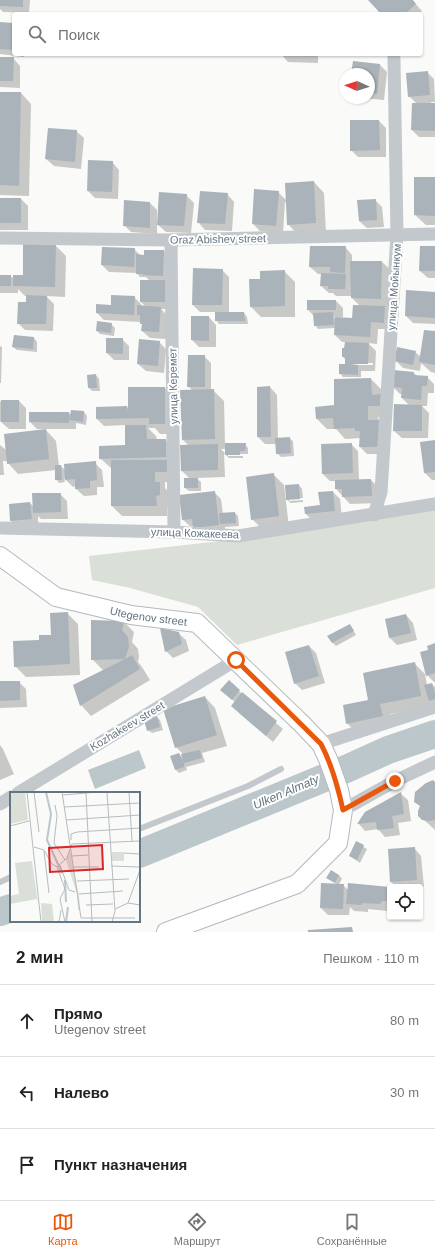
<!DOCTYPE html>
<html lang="ru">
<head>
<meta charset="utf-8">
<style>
  :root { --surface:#fff; --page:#f2f2f2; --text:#222; --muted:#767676; --line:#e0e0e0; --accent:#ea580c }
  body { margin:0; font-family:Arial,sans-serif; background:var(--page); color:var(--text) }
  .controls { position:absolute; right:12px; bottom:12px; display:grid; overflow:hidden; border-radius:4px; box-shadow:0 1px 3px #0004 }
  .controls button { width:36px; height:36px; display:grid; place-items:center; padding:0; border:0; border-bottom:1px solid var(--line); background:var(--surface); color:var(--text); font:20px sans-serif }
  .compass { position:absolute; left:339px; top:68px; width:36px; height:36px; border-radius:50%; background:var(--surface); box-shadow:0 1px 3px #0004; rotate:273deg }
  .stop { position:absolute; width:12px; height:12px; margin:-9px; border:3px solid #ea580c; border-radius:50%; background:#fff }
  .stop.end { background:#ea580c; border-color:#fff; box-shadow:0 1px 4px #0008 }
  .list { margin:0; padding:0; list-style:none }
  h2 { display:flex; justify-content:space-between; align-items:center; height:52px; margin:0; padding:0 16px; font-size:17px }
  h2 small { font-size:13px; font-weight:400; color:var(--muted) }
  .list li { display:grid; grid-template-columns:26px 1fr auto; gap:12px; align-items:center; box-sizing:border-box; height:72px; padding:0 16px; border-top:1px solid var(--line) }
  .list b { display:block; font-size:15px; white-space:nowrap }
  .list p { margin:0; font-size:13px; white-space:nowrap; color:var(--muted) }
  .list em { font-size:13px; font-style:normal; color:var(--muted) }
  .icon { flex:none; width:22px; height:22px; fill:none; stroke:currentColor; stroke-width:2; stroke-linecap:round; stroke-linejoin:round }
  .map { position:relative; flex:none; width:435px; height:932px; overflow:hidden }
  .search { position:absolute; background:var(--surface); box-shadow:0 1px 3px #0004; left:12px; right:12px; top:12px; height:44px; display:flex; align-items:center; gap:10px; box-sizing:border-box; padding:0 14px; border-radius:4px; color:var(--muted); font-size:15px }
  .sheet { height:268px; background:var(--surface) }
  nav { display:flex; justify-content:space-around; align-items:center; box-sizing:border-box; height:56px; border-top:1px solid var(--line); background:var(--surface); font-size:11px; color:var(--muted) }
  nav a { display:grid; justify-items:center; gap:2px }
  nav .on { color:var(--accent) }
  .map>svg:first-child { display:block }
  .green { fill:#dadfd7 }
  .water { fill:#bbc7cb }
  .shadow { fill:#0003; fill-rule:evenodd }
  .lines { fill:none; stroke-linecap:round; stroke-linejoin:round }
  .river { stroke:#bbc7cb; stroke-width:28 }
  .building { fill:#aab3b9 }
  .secondary-casing { stroke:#b3babf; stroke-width:20 }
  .lane { stroke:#c3c8cc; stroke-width:6 }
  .street { stroke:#c3c8cc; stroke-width:13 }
  .secondary { stroke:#fff; stroke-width:18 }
  .route { stroke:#ea580c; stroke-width:5 }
  .labels { text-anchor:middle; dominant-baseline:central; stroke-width:4; stroke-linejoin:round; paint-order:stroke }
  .street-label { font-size:11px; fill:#657683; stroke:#fff }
  .water-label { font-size:12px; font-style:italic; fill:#60757c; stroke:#fff }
  .inset-river { fill:none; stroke:#bbc7cb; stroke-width:2 }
  .inset-road { fill:none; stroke:#b5bdc2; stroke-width:1 }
  .view { fill:#d62828; fill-opacity:0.15; stroke:#d62828; stroke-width:2 }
  .inset-edge { fill:none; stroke:#657683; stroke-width:2 }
</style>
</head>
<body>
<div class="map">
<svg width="435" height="932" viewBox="0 0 435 932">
  <rect width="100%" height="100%" fill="#fafaf8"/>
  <!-- green -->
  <polygon class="green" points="435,510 435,588 237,645 198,607 130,588 92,580 89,556 238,539"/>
  <!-- water -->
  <polygon class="water" points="139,750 146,768 95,789 88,770"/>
  <!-- shadow -->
  <g class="shadow">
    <polygon points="0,0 30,0 29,13 3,12 0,9"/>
    <polygon points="369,0 412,0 422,11 419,14 382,14"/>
    <polygon points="0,23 14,24 14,54 24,54 24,57 0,54"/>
    <polygon points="281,54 318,54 318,63 288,62"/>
    <polygon points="0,58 13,58 20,66 20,88 0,87"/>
    <polygon points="380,65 387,72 384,100 361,98 369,98 369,74 352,74"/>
    <polygon points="427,72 434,79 435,102 431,102 431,104 435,104 435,137 419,137 412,130 417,104 409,96"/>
    <polygon points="0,93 21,93 31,104 29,196 0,195"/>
    <polygon points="379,121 386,128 386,157 358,157 351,150"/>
    <polygon points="76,131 84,138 81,169 54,166 46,159"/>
    <polygon points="89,162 112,162 119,170 118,199 95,198 88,191"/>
    <polygon points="435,178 435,225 426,225 415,215"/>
    <polygon points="314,182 324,193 326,234 298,235 288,224 287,202 285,202 283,233 260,231 253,224 278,192 286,200"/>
    <polygon points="227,194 234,202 232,231 205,230 198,222"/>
    <polygon points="186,195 194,203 191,233 166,232 158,225"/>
    <polygon points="0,199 21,199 28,206 28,230 0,230"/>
    <polygon points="375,200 382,207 384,227 367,228 359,221"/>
    <polygon points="150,203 157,210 157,234 131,232 124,225"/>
    <polygon points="55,245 66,256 65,297 46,296 54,304 53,331 25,330 18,323 27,303 27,296 25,296 18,289 18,293 0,293 0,276 11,276 14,279 24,276"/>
    <path d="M345,247L352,255V262H382L393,272L391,329H378L377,344L368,343L376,351L375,371H361V377H343L340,373L348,365L346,360L343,357L345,349L346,342H342L335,335V328L318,329L315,325L314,316L308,310L336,301L343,308V317H334V318L353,319L360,306L352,298V296H336L333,293H329L321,286L322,274H318L310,267ZM350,363H373V365H352Z"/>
    <polygon points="435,247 435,278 428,278 420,271"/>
    <path d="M134,249L141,256L164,251L171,259V309H161L167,315L166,339L150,338L142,331L143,326L141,322L104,320L97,313L134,297L141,304V281H150L146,277H140L137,273L109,272L102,265ZM141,302L146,307L141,306Z"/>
    <polygon points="222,270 229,277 229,313 244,313 247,317 248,324 219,324 216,320 216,312 200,312 193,305"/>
    <polygon points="284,271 295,282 295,317 261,317 251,307 261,280"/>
    <polygon points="435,293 435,324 413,323 406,316"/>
    <polygon points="209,317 216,325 216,347 199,347 192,340"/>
    <polygon points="111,324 115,328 114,336 100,334 97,331"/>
    <polygon points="435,332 435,373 431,372 421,363 420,371 403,368 395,360 415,352 421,357"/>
    <polygon points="14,336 34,338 37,342 37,352 17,350 13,347"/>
    <polygon points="107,339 122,339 129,346 129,360 114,360 107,353"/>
    <polygon points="159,342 166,349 164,373 146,371 138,364"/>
    <polygon points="0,346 2,347 1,383 0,383"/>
    <path d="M204,356L211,363V390H213L224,401L225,444H245L248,448V454H228V456H243V458H229L224,453L225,477L196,478L201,482V491H189L185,488L190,479L182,471L189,446L183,440L193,391L188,386ZM221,449H226V454Z"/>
    <polygon points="414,373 417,376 427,377 434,384 434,393 428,393 427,406 422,406 429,413 428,438 402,438 394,431 409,405 402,398 402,394 400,394 393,387"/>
    <polygon points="96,375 99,379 100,391 92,391 89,388"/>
    <polygon points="371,379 382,390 391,416 378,417 385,454 367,454 360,447 361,438 345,439 336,429 327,429 317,419"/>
    <polygon points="270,387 277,395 278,439 289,438 293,441 294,456 281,457 277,453 277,444 265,444 258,437"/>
    <polygon points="165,388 175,398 175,434 160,434 155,428 148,428 156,436 157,440 165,440 176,450 177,482 165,482 165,488 170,493 170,506 167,506 167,516 122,516 112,506 112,469 100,458 126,446 126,425 104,426 97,419 127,407 129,409"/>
    <polygon points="0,401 2,403 19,401 26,408 26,429 9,429 0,421"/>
    <polygon points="84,412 87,416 86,425 76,423 76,429 37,429 30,422 69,413 71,415"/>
    <polygon points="46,430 56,441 59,466 61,466 65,470 95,463 102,470 104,487 97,487 97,495 84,496 76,489 76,486 73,487 64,478 65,482 59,483 56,479 56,470 18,474 8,463 7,461 3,461 4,475 0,475 0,445 6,450"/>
    <polygon points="435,441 435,480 432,480 425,473"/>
    <polygon points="351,444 358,451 359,480 371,480 378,487 379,503 350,504 336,489 336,481 330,481 323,474"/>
    <polygon points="273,474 284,485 289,527 263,530 252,519"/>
    <polygon points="299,485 302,489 303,498 289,499 289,501 303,500 303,502 291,503 287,500"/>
    <polygon points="214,492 221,499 223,514 235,513 238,516 239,526 225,527 225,532 194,526 190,526 182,519"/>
    <polygon points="333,492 340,499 342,518 313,521 306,514 305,508 321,506"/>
    <polygon points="60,494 67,501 68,519 41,519 38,516 38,526 19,528 11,521 30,503 34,507"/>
    <polygon points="67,613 78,624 80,675 26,677 15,666 40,641 52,636"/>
    <polygon points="406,615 413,623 417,640 397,645 390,638 386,620"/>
    <polygon points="124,622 134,632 132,642 138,649 139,657 138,662 142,667 150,680 91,716 81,705 104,671 92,659"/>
    <polygon points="350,625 356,635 336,646 332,642"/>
    <polygon points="178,633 186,640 189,651 173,658 166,651"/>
    <polygon points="435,644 435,682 434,682 427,675 429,650"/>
    <polygon points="309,646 316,653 325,683 302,690 295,683"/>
    <polygon points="414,663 425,674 427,685 432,684 435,687 435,703 433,704 430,701 431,706 390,714 392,726 358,734 347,723 369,701"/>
    <polygon points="229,681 242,694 283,729 273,742 239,713 235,702 222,690"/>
    <polygon points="0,682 19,682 26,689 27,707 0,708"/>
    <polygon points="205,697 215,708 227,746 202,753 205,762 186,767 187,770 179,773 176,770 171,757 179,754 183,758 184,755 176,747"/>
    <polygon points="157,717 160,720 163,730 152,733 148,730"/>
    <polygon points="0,745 3,749 14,774 0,780"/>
    <polygon points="435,783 435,830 423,819"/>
    <polygon points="401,794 408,800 411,821 398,823 400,835 385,837 378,829 365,831 359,824 365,812"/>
    <polygon points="357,843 367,849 360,863 350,856"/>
    <polygon points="414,848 421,856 424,887 397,887 391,882"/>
    <polygon points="339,875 342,879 339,884 343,885 348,890 390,888 390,907 387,911 368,909 368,912 354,911 350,907 349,915 328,915 321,908 337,884 328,878"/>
  </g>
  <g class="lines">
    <!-- river -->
    <g class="river">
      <polyline points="139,854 346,769 388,750 435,734"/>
      <polyline points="0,912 11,908"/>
    </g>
  </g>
  <!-- building -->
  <g class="building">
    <polygon points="0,0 23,0 23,7 0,6"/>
    <polygon points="368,0 413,0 416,4 405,14 381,14"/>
    <polygon points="0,22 14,23 14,50 0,49"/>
    <polygon points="0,57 14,57 13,81 0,81"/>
    <polygon points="353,61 380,64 377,94 369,93 369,74 351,74"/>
    <polygon points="428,71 430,95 408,97 406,73"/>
    <polygon points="0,92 21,92 19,186 0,185"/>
    <polygon points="412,103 435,103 435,131 411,130"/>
    <polygon points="350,120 379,120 380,150 350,151"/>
    <polygon points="48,128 77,130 75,162 45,159"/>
    <polygon points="88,160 113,161 112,192 87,191"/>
    <polygon points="414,177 435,177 435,216 414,215"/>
    <polygon points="314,181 316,223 287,225 285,183"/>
    <polygon points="254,189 279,191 276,226 252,224"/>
    <polygon points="200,191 228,193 225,224 197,223"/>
    <polygon points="159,192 187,194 184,226 157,225"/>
    <rect x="0" y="198" width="21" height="25"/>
    <polygon points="376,199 377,220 359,221 357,200"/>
    <polygon points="124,200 150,202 150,228 123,226"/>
    <polygon points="23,244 56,244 55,287 13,286 13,275 23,275"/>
    <polygon points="310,246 346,246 345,273 330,272 330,267 309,267"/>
    <polygon points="420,246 435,246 435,271 419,271"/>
    <polygon points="102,247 135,248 134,267 101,265"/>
    <polygon points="144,250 164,250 163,276 143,275 143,274 136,274 136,254 144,255"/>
    <polygon points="350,261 382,261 381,299 351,298"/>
    <polygon points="193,268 223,269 222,305 192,305"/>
    <polygon points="285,270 285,306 250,307 249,279 260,279 260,271"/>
    <polygon points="321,273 346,274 345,289 328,289 328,286 320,286"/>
    <rect x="0" y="275" width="11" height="11"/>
    <rect x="140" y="280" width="25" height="22"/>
    <polygon points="406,290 435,292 435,318 405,316"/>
    <polygon points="26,295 47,296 46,324 17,324 18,302 26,302"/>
    <polygon points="111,295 135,296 134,315 96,313 96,304 111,305"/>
    <rect x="307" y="300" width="29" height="10"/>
    <polygon points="137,305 161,307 159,332 141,331 142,324 140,324 140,315 137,315"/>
    <polygon points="353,305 385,306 384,323 371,322 370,337 334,335 335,317 352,318"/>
    <polygon points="215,312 244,312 245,321 215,321"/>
    <polygon points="333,312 334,325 314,326 313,313"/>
    <polygon points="191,316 209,316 209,341 191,340"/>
    <polygon points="97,321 112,323 111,333 96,331"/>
    <polygon points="424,330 435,331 435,365 419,362"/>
    <polygon points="14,335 34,337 33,349 12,347"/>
    <polygon points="106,338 123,338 123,354 106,353"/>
    <polygon points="139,339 160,341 158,366 137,364"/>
    <polygon points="345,342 369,343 368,364 351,364 358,365 358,375 339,374 339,364 345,364 345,357 342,357 342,348 344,348"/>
    <polygon points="397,347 416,351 413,365 394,361"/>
    <polygon points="188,355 205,355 205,387 187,387"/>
    <polygon points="393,370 414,372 414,375 428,376 427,386 422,386 421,400 401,398 402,388 392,387"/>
    <polygon points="96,374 97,388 88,388 87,375"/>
    <polygon points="371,378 372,395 381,394 381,406 368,406 368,420 379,420 378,447 359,447 360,431 355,431 355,428 334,429 333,418 316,419 315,407 334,405 334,379"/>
    <polygon points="270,386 271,437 257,437 257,387"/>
    <polygon points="128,387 165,387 165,424 149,424 149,418 96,419 96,407 127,406 128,412"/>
    <polygon points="214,389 215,439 182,440 180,390"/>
    <rect x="1" y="400" width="18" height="22"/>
    <polygon points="394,404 422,405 422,431 393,431"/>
    <polygon points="71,410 84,411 83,422 69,420"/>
    <polygon points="29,412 69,412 69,423 29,422"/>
    <polygon points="125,425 146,425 147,439 166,439 166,457 99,459 99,446 125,445"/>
    <polygon points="46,429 49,459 7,464 4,434"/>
    <polygon points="290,437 291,453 276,454 275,438"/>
    <polygon points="435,440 435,472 424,473 420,442"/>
    <polygon points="225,443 246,443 245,451 240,451 240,455 225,455"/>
    <polygon points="352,443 353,473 322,474 321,444"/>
    <polygon points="218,444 218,470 181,471 180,445"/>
    <polygon points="111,460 167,460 167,472 155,472 155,482 160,482 160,495 156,496 157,506 111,506"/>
    <polygon points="96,461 97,480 90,481 90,488 75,489 75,479 65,480 64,464"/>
    <polygon points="55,465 61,465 62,480 55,480"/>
    <polygon points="274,473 279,516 251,520 246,477"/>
    <rect x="184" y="478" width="14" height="10"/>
    <polygon points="371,479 372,496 342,497 342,489 335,489 335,480"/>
    <polygon points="299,484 300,499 286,500 285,485"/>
    <polygon points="215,491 219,525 193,528 192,519 182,520 179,495"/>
    <polygon points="333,491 335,511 305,514 304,507 320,505 318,492"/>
    <polygon points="32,493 61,493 61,512 33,513"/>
    <polygon points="30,502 32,519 10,521 9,504"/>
    <polygon points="235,512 236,523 220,524 219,513"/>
    <polygon points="68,612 70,664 14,667 13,641 39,640 39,635 51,635 50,613"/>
    <polygon points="406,614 411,633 389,638 385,619"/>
    <polygon points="91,620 124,621 122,630 128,637 129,647 125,659 132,655 140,669 80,706 73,685 125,659 91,660"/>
    <polygon points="350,624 354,631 332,643 327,636"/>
    <polygon points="160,628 179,632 182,644 165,652"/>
    <polygon points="435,643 435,673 426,676 420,652 428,650 427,646"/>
    <polygon points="309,645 319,676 294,684 285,652"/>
    <polygon points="415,662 421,696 380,704 383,716 346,724 343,705 368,700 363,673"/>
    <polygon points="229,680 240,690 232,700 220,690"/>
    <polygon points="0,681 20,681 20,700 0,701"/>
    <polygon points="432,683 435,693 435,699 429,701 424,685"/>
    <polygon points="242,692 277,721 266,736 231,706"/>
    <polygon points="205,696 217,735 175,748 163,709"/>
    <polygon points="157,716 160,727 147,731 144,720"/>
    <polygon points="200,750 202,758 184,763 184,767 175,770 170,756 179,753 184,763 181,754"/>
    <polygon points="433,780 435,782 435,820 429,821 422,820 418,816 418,811 420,806 414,802 415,792 426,783"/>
    <polygon points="401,792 404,814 392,816 394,828 377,830 376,822 357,824 365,812"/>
    <polygon points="356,841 364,845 357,860 349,856"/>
    <polygon points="415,847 417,880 390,882 388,849"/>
    <polygon points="331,870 339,875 335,883 326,878"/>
    <polygon points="321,883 344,884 343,909 320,908"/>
    <polygon points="348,883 390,887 390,901 382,901 380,904 362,903 361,905 346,904"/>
    <polygon points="352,927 353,932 308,932 308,930"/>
  </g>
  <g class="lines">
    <!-- secondary casing -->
    <g class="secondary-casing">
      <g id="secondary">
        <path id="s1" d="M0,556L56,597L131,615L197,623L302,724L321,744L328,759L339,790L343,810L338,843L297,884L166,932"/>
      </g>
    </g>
    <!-- lane -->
    <g class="lane">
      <polyline points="139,829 248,786 281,769"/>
      <polyline points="0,882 11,877"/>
    </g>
    <!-- street -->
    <g class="street">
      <polyline points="0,238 171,240 435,234"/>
      <polyline points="171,240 174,532"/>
      <polyline points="374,515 381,492 397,235 394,58"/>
      <polyline points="0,528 174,532 238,536 435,504"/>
      <polyline points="321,744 435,707"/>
      <polyline points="18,793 236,660"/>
      <polyline points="0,804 11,797"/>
      <polyline points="343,810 395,781 435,762"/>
    </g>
    <!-- secondary -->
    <use href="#secondary" class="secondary"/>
  </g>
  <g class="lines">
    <!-- route -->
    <path class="route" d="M236,660L321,744C332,765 338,787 343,810L395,781"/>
  </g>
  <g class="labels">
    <!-- street labels -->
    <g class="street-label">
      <text transform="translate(218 239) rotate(-1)">Oraz Abishev street</text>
      <text transform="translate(394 287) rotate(-86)">улица Мойынкум</text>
      <text transform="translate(173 386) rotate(-91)">улица Керемет</text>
      <text transform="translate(195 533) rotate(2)">улица Кожакеева</text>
      <text stroke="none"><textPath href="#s1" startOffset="164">Utegenov street</textPath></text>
      <text transform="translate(127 726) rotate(-31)">Kozhakeev street</text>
    </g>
    <!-- water labels -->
    <g class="water-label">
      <text transform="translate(286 792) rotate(-23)">Ulken Almaty</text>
    </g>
  </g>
  <!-- overview -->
  <g transform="translate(10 792)">
    <rect width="130" height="130" fill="#fafaf8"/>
    <path d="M0,0H15L18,28L0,32ZM60,59L69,104L70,118H68L67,102L56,68ZM102,60H114V69H102ZM22,69L28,112L27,107L0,112V104L9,102L5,71ZM31,111L42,112L44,130H32Z" fill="#dadfd7"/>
    <path class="inset-river" d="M36,0L41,22L37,48L52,81M55,88L56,110M56,130L58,115"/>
    <path class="inset-road" d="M17,0L31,130M24,0L29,40M52,0L71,126H125M76,0L82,130M97,0L105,119L102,130M119,0L122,49M53,3L88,0M45,13L47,24L44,51L55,68M54,15L130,11M56,28L130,23M0,34L19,29M61,48V42L67,40L130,36M24,55L34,58L42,72L47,75L57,66L62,52L130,49M34,59L39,101M114,61L130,62M62,64L78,63M50,73L59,98L65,100M101,74L130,75M47,75L55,97L50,107L55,130M64,75H89M67,89L119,87M69,102L113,99M118,111L130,78M76,113L103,112M105,117L118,111L130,113M49,130L51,118"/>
    <path class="view" d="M92,53L93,77L40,80L39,56Z"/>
    <rect width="130" height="130" class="inset-edge"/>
  </g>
</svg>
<div class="controls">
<button><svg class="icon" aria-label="locate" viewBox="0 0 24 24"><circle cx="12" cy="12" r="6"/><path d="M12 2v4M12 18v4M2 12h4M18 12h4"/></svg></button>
</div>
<svg class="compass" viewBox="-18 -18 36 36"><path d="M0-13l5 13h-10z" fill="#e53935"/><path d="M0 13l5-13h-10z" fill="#767676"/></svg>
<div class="stop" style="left:236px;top:660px"></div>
<div class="stop end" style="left:395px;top:781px"></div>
<div class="search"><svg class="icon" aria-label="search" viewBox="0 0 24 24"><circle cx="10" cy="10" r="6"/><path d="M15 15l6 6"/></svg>Поиск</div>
</div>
<section class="sheet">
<h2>2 мин<small>Пешком · 110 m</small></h2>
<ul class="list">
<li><svg class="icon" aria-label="ahead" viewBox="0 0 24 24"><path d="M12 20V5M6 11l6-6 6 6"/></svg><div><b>Прямо</b><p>Utegenov street</p></div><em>80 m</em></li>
<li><svg class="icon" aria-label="left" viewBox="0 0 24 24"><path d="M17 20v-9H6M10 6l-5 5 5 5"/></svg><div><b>Налево</b></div><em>30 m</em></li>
<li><svg class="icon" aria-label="arrive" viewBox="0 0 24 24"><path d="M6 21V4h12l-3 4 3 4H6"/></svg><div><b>Пункт назначения</b></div></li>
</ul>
</section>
<nav>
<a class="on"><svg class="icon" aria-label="map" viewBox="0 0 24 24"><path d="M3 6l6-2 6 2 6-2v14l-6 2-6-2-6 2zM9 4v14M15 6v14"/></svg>Карта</a>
<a><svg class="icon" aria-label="directions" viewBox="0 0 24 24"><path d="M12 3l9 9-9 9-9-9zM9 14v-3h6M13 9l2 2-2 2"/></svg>Маршрут</a>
<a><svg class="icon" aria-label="saved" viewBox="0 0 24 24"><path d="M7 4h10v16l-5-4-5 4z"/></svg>Сохранённые</a>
</nav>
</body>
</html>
